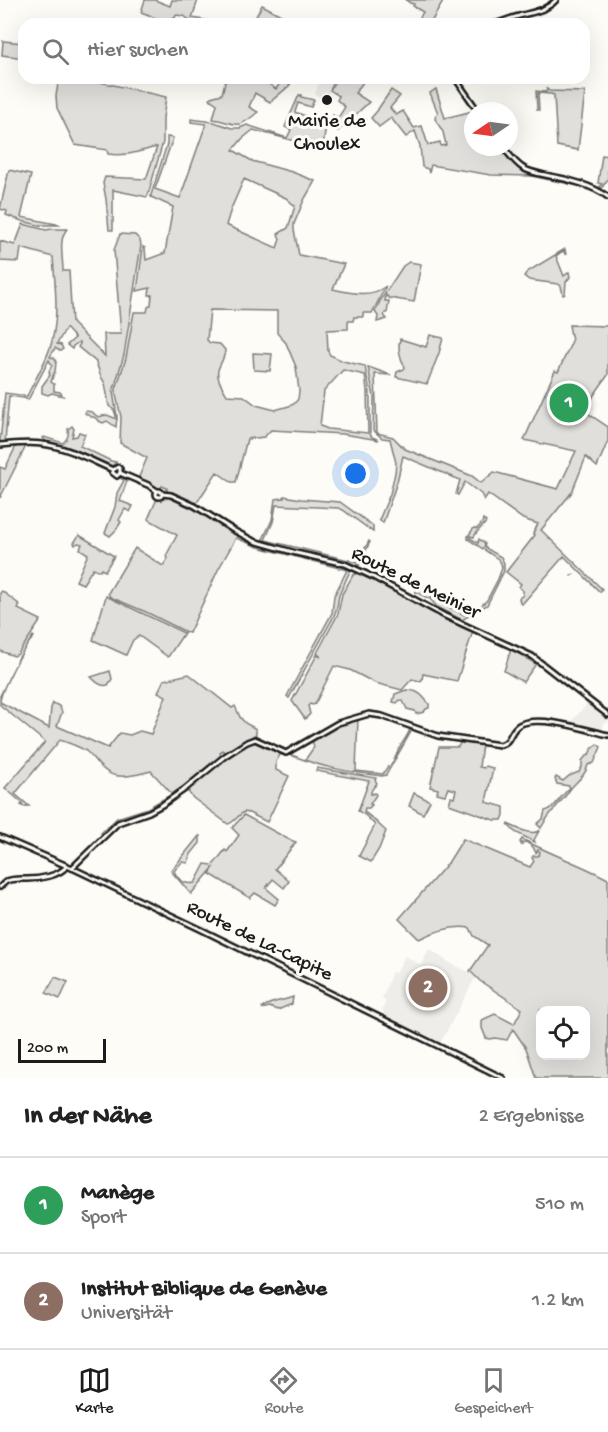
<!DOCTYPE html>
<html lang="de">
<head>
<meta charset="utf-8">
<style>
  :root { --surface:#fff; --page:#f2f2f2; --text:#222; --muted:#767676; --line:#e0e0e0; --accent:#1c1c1c }
  body { margin:0; font-family:"Gochi Hand",sans-serif; background:var(--page); color:var(--text) }
  .controls { position:absolute; right:18px; bottom:18px; display:grid; overflow:hidden; border-radius:12px; box-shadow:0 6px 24px #0002 }
  .controls button { width:54px; height:54px; display:grid; place-items:center; padding:0; border:0; border-bottom:2px solid var(--line); background:var(--surface); color:var(--text); font:30px sans-serif }
  .compass { position:absolute; left:464px; top:102px; width:54px; height:54px; border-radius:50%; background:var(--surface); box-shadow:0 6px 24px #0002; rotate:257deg }
  .scale { position:absolute; left:18px; bottom:15px; width:88px; box-sizing:border-box; padding-left:6px; border:3px solid #1c1c1c; border-top:0; font-size:16px; line-height:21px; white-space:nowrap; color:#1c1c1c; -webkit-text-stroke:4px #fdfcf7; paint-order:stroke }
  .you { position:absolute; left:356px; top:474px; width:21px; height:21px; margin:-15px; border:4px solid #fff; border-radius:50%; background:#1a73e8; box-shadow:0 0 0 9px #1a73e833 }
  .badge { display:grid; place-items:center; width:39px; height:39px; border-radius:50%; background:var(--accent); color:#fff; font-size:20px; font-weight:700 }
  .pin { position:absolute; translate:-50% -50%; border:3px solid #fff; box-shadow:0 2px 6px #0006 }
  .list { margin:0; padding:0; list-style:none }
  h2 { display:flex; justify-content:space-between; align-items:center; height:78px; margin:0; padding:0 24px; font-size:26px }
  h2 small { font-size:20px; font-weight:400; color:var(--muted) }
  .list li { display:grid; grid-template-columns:39px 1fr auto; gap:18px; align-items:center; box-sizing:border-box; height:96px; padding:0 24px; border-top:2px solid var(--line) }
  .list b { display:block; font-size:22px; white-space:nowrap }
  .list p { margin:0; font-size:20px; white-space:nowrap; color:var(--muted) }
  .list em { font-size:20px; font-style:normal; color:var(--muted) }
  .icon { flex:none; width:33px; height:33px; fill:none; stroke:currentColor; stroke-width:2; stroke-linecap:round; stroke-linejoin:round }
  .map { position:relative; flex:none; width:608px; height:1078px; overflow:hidden }
  .search { position:absolute; background:var(--surface); box-shadow:0 6px 24px #0002; left:18px; right:18px; top:18px; height:66px; display:flex; align-items:center; gap:15px; box-sizing:border-box; padding:0 21px; border-radius:18px; color:var(--muted); font-size:22px }
  .sheet { height:270px; background:var(--surface) }
  nav { display:flex; justify-content:space-around; align-items:center; box-sizing:border-box; height:84px; border-top:2px solid var(--line); background:var(--surface); font-size:16px; color:var(--muted) }
  nav a { display:grid; justify-items:center; gap:3px }
  nav .on { color:var(--accent) }
  .map>svg:first-child { display:block }
  .built { fill:#eeede9 }
  .green { fill:#e0dfdb; stroke:#7e7e7c; stroke-width:1.5; fill-rule:evenodd }
  .lines { fill:none; stroke-linecap:round; stroke-linejoin:round }
  .stream { stroke:#797876; stroke-width:1.5 }
  .tertiary-casing { stroke:#1c1c1c; stroke-width:8 }
  .tertiary { stroke:#fdfcf7; stroke-width:3 }
  .poi-dot { fill:#1c1c1c; stroke:#fdfcf7; stroke-width:2 }
  .labels { text-anchor:middle; dominant-baseline:central; stroke-width:6; stroke-linejoin:round; paint-order:stroke }
  .poi-label { font-size:20px; fill:#1c1c1c; stroke:#fdfcf7 }
  .street-label { font-size:20px; fill:#1c1c1c; stroke:#fdfcf7 }
</style>
</head>
<body>
<div class="map">
<svg width="608" height="1078" viewBox="0 0 608 1078">
  <rect width="100%" height="100%" fill="#fdfcf7"/>
  <filter id="ink" filterUnits="userSpaceOnUse"><feTurbulence type="fractalNoise" baseFrequency=".0167" numOctaves="2"/><feDisplacementMap in="SourceGraphic" scale="12" xChannelSelector="R" yChannelSelector="G"/><feConvolveMatrix kernelMatrix="1 2 1 2 8 2 1 2 1" color-interpolation-filters="sRGB"/></filter>
  <g filter="url(#ink)">
    <!-- built -->
    <g class="built">
      <polygon points="321,78 332,78 336,80 324,100 315,94"/>
      <polygon points="588,703 608,718 608,723 604,722 602,732 569,724"/>
      <polygon points="429,949 450,963 469,972 475,978 440,1044 383,1016 384,1012 382,1011 386,1000 382,999 392,972 396,973 405,956 421,965"/>
    </g>
    <!-- green -->
    <g class="green">
      <polygon points="145,0 155,0 170,6 172,0 198,0 192,18 220,23 219,24 195,24 184,16 176,15 175,18 169,19 168,24 149,15 141,12"/>
      <polygon points="406,0 444,0 430,24 421,24 418,21 423,12 413,6 414,4 410,3"/>
      <polygon points="262,5 294,22 297,21 302,24 252,24"/>
      <polygon points="3,41 24,43 24,58 2,55"/>
      <path d="M59,78H83L166,97L163,118V142L148,195L147,197L113,190V230H109L106,199L103,183L105,177L146,179L157,147C140,151 125,157 108,154L107,150L75,145L57,108L56,96Z"/>
      <path d="M226,78H260L276,89L281,82L276,78H286L292,81L289,86L270,102L255,93L249,107L258,112C234,132 239,123 213,119L217,104L210,99L211,97L222,94Z"/>
      <polygon points="332,78 366,78 355,93 369,102 338,131 329,125 333,115 338,118 345,107 337,100 339,96 330,90 335,81"/>
      <polygon points="436,89 445,118 473,111 473,147 501,147 522,171 560,180 575,185 531,176 491,175 431,165 429,173 428,169 422,167 420,146 415,131 406,137 391,118 379,127 371,118 378,110 378,109 391,90 400,96 390,108 396,115 403,111 414,128 422,126 428,145 440,142 441,146 446,145 443,132 435,119 436,115 438,113 430,93"/>
      <polygon points="547,89 549,91 585,92 578,150 557,146 554,95 551,94 538,93 539,110 537,110 536,91 546,92"/>
      <path d="M299,95H301V97L314,100L311,107L298,103L295,112L308,117L306,121L320,125L324,122L326,124L323,148L253,130L242,139L233,150L252,161L292,172L315,181L304,200L294,224V230L299,255L344,264L333,289C351,293 371,298 386,286L372,313H363V317H354L353,321H348V329L327,330L328,351L330,355L343,361L365,366L370,392V434L372,437L379,440L343,434L271,430L264,437L247,439L236,482H231L217,472L196,504L167,491V488L162,486L160,489L138,479L147,458L120,443L121,417L116,395V389L126,358L134,312H147L148,307L151,305L152,295H149L150,288L137,291L143,247L145,248L146,260L165,253L173,207L151,197V195L167,144V137L173,138L155,189L180,198L206,124L191,122V119L214,122L232,128H240L247,125L287,138L291,130L285,127ZM244,179L286,198L295,206L288,228L278,234L280,239L277,248L226,225L231,209ZM210,310L277,311V333L286,343L296,367L299,391L298,399L294,404L289,406L275,410L256,405L244,396L227,395C223,388 216,378 218,370C220,363 225,358 225,350L220,344L210,343L207,340ZM343,370L365,375L367,391L368,433L328,429L320,426L324,391Z"/>
      <polygon points="602,155 608,156 608,179 601,189 599,188 602,184 598,183"/>
      <polygon points="9,170 31,175 21,217 61,225 38,225 22,221 6,215 7,211 0,209"/>
      <path d="M23,224L46,230L52,229H67C58,239 63,258 63,271H69L72,323L105,356L104,334H121L114,250L120,234L135,235L140,240L141,245L124,355L113,392L117,416L116,427L107,421L103,423L99,421L94,417H91L85,413L86,411L92,412L98,417L107,415L117,419L114,410L109,406L105,383L101,377L96,362L78,347L80,344L79,342L73,346L72,349L67,345L75,338L66,328L57,344L61,345L63,349L60,351L55,348L50,357L54,358L56,362L55,372L54,373L51,382L54,384V391L60,392L63,396L52,393L48,395L42,393V386L50,375L49,371L52,365L49,360L28,400L24,398L9,396L5,442H0L5,393L27,396C35,379 48,359 52,341C59,313 55,285 53,257L21,248L19,262L0,261V241L15,245Z"/>
      <polygon points="565,249 566,255 563,251 556,256 564,276 569,272 570,277 566,282 565,294 563,295 561,286 558,284 529,280 524,276 527,272"/>
      <polygon points="409,262 421,264 414,302 389,298 386,295 385,301 389,301 387,313 385,313 384,315 387,319 377,322 378,316 375,312 380,301 403,266"/>
      <polygon points="569,325 608,326 608,375 594,395 586,412 608,427 608,441 597,467 586,457 572,492 541,530 602,589 600,592 564,556 522,604 520,603 519,598 523,595 523,591 519,587 521,584 506,572 535,535 533,533 538,524 523,519 488,494 484,500 481,494 465,482 458,495 456,494 460,480 403,456 397,482 383,523 379,520 390,494 395,473 396,463 390,439 382,438 373,430 374,397 368,367 391,375 375,374 377,433 393,437 405,449 472,476 481,483 494,472 558,489 576,451 524,440 555,371 558,372 572,341"/>
      <path d="M430,335L443,338L439,353L427,384L396,377L397,372L404,369L405,367C400,358 397,349 400,339L426,347Z"/>
      <polygon points="253,353 272,354 270,371 254,370"/>
      <path d="M72,426L74,429L72,437L77,436L79,432L85,434L80,446L111,461L116,462L112,466L75,451L47,443L43,438L44,437L63,443C68,438 69,435 68,429Z"/>
      <polygon points="16,446 26,446 0,498 0,467 5,469"/>
      <polygon points="120,476 128,478 120,501 133,506 130,512 125,509 119,520 121,522 116,530 110,536 105,533 115,507 117,493 124,480 120,478"/>
      <polygon points="166,496 177,499 200,510 236,535 252,542 351,569 339,595 337,607 334,616 289,698 287,696 332,613 334,596 347,570 258,547 236,538 218,570 189,633 186,632 146,612 110,597 108,593 135,548 163,566 168,558 166,556 177,535 148,519 156,501"/>
      <polygon points="284,496 301,499 340,502 373,526 373,532 343,510 338,508 276,505 273,522 265,540 357,562 369,541 370,542 359,565 352,565 345,562 288,550 262,541 272,520 275,499 284,498"/>
      <path d="M483,519L486,522C483,527 477,530 474,537L470,536V538L478,543L479,539L485,544L484,547L501,557L504,563V571L487,605L462,620L437,607L430,599L415,592L419,585L433,592L431,598L464,615L481,606L487,600L498,579L502,568L501,563L498,559L468,539V536L474,528L477,529L482,523Z"/>
      <polygon points="79,535 114,556 105,571 101,569 100,571 93,568 83,584 76,581 88,554 80,549 82,544 78,543 75,545 74,543"/>
      <polygon points="358,573 367,576 439,615 473,631 457,681 423,674 422,680 420,681 412,679 402,690 375,683 350,670 334,666 315,704 313,705 310,704 308,706 310,714 305,719 292,701 317,655 321,657 317,653 338,614 342,594 353,575"/>
      <polygon points="2,591 20,605 18,609 41,620 18,654 14,656 0,651 0,593"/>
      <polygon points="106,596 184,633 168,657 139,636 133,640 126,655 93,640"/>
      <path d="M33,636L34,637C24,646 1,689 0,702L49,728L51,708L53,703L59,706L62,712L57,726L108,748L120,733L130,735L140,731L151,734L166,696L158,692L164,680L189,674L232,708L235,706L240,717L245,723L256,729V734L226,753L222,750L220,753L223,756L174,796L154,808L120,819L113,824L103,834L101,833L117,818L148,808L172,794L151,771C134,775 116,782 102,768C96,763 92,756 86,751C78,746 69,743 60,740L15,794L29,806H26L24,807L21,805L23,804L21,802L5,788L45,742L0,705V696L19,657Z"/>
      <polygon points="511,649 536,664 523,682 504,671"/>
      <path d="M110,671L112,679L108,685C101,687 96,682 91,677Z"/>
      <path d="M406,690C418,690 422,695 429,704V708L426,709L424,712L416,714L415,711L407,709L403,701L400,700L397,703L393,702L395,694Z"/>
      <path d="M358,718L356,771L383,774L388,766L390,767C394,761 396,754 400,747C403,741 408,736 410,729L412,730L386,775L382,776C351,772 321,768 292,755L290,752L293,756L305,760L314,747L312,740L343,723Z"/>
      <polygon points="461,741 482,744 479,767 484,768 485,766 493,768 486,802 504,807 504,815 502,820 494,820 449,804 451,797 454,798 456,790 448,788 445,795 437,793 438,789 430,787 439,747 458,747"/>
      <path d="M251,742L257,743L281,753L276,762V770L289,776L267,822L249,813L244,812C238,815 234,823 228,824L193,798L189,793L188,789C205,773 229,749 251,742Z"/>
      <path d="M597,744L601,747L594,763L588,765C585,776 578,780 571,788C568,792 565,797 562,800C553,811 548,815 541,828L537,824L543,819L545,811C556,809 561,794 570,788L569,786L557,784L555,779L556,777L563,781L569,776L579,772L582,767V761L585,757L589,755L591,750Z"/>
      <path d="M317,768L376,778L375,780L377,783C375,787 370,789 371,794L375,793L376,795L370,804L372,805L369,808H365L364,812C372,817 379,825 386,831L379,849L371,862L359,856L375,825L365,815L358,811L369,781L316,771Z"/>
      <polygon points="414,793 430,801 423,814 409,806"/>
      <path d="M244,815L288,839L296,842L275,869L289,881L284,888L273,879L266,888L279,899L275,905L255,893L250,898L210,874L214,867L191,894L171,871L199,836H200V843L191,854L188,863L182,862L174,871C179,881 185,885 195,883L205,864L212,865L214,864L225,850L227,852L239,835L232,828Z"/>
      <path d="M507,824C516,827 530,836 539,831L534,840L535,842L515,832Z"/>
      <path d="M463,839L530,867L534,861L532,858L533,856H538L540,852L538,850L536,853L533,847L526,842L522,843V846L520,842L522,839C550,854 580,864 608,879V1078H536L526,1048L513,1029L507,1040L495,1038L490,1039L486,1038L482,1028V1020L495,1014L514,1024L522,1009L480,981L470,971L488,945L474,936L470,928C453,925 435,931 419,939L399,919L448,863ZM540,1010H586V1056H540Z"/>
      <polygon points="55,977 68,982 60,999 46,993"/>
      <path d="M293,997L292,1004L278,1010L269,1007L263,1009L262,1008C271,1001 283,1001 293,997Z"/>
    </g>
    <g class="lines">
      <!-- stream -->
      <polyline class="stream" points="571,576 574,574"/>
      <!-- tertiary casing -->
      <g class="tertiary-casing">
        <g id="tertiary">
          <path d="M495,24C503,21 511,18 519,16C532,12 546,11 556,0"/>
          <polyline points="455,78 478,111"/>
          <path d="M503,147C509,154 515,163 523,168C531,173 541,174 550,176C568,179 594,186 608,197"/>
          <path d="M0,445C14,444 28,442 42,444C67,447 90,460 113,470"/>
          <polyline points="113,470 112,472 117,476 120,473 148,485 157,491"/>
          <polyline points="113,470 118,467 120,469 120,473"/>
          <circle cx="159" cy="494" r="3"/>
          <polyline points="162,494 171,495 195,506 233,530 254,541 296,553 345,564 373,577 445,616 532,656 608,715"/>
          <polyline points="0,837 72,868 200,929 503,1078"/>
          <path d="M72,868L118,823L149,812L162,805L185,789L225,756L247,742L255,739L286,753L338,723L369,714L382,716L438,736L500,745C512,742 509,731 519,725C538,714 587,730 608,735"/>
          <path d="M0,887C2,885 5,882 7,881C13,878 21,879 27,879C40,879 59,876 67,866"/>
        </g>
      </g>
      <!-- tertiary -->
      <use href="#tertiary" class="tertiary"/>
    </g>
  </g>
  <!-- markers -->
  <circle class="poi-dot" cx="327" cy="100" r="6"/>
  <g class="labels">
    <!-- poi labels -->
    <g class="poi-label">
      <text x="327" y="122">Mairie de<tspan x="327" dy="23">Choulex</tspan></text>
    </g>
    <!-- street labels -->
    <g class="street-label">
      <text transform="translate(415 584) rotate(26)">Route de Meinier</text>
      <text transform="translate(259 942) rotate(26)">Route de La-Capite</text>
    </g>
  </g>
</svg>
<div class="controls">
<button><svg class="icon" aria-label="locate" viewBox="0 0 24 24"><circle cx="12" cy="12" r="6"/><path d="M12 2v4M12 18v4M2 12h4M18 12h4"/></svg></button>
</div>
<svg class="compass" viewBox="-18 -18 36 36"><path d="M0-13l5 13h-10z" fill="#e53935"/><path d="M0 13l5-13h-10z" fill="#767676"/></svg>
<div class="scale">200 m</div>
<div class="you"></div>
<div class="pin badge" style="left:569px;top:403px;background:#2e9e5b">1</div>
<div class="pin badge" style="left:428px;top:988px;background:#8d6e63">2</div>
<div class="search"><svg class="icon" aria-label="search" viewBox="0 0 24 24"><circle cx="10" cy="10" r="6"/><path d="M15 15l6 6"/></svg>Hier suchen</div>
</div>
<section class="sheet">
<h2>In der Nähe<small>2 Ergebnisse</small></h2>
<ul class="list">
<li><span class="badge" style="background:#2e9e5b">1</span><div><b>Manège</b><p>Sport</p></div><em>510 m</em></li>
<li><span class="badge" style="background:#8d6e63">2</span><div><b>Institut Biblique de Genève</b><p>Universität</p></div><em>1.2 km</em></li>
</ul>
</section>
<nav>
<a class="on"><svg class="icon" aria-label="map" viewBox="0 0 24 24"><path d="M3 6l6-2 6 2 6-2v14l-6 2-6-2-6 2zM9 4v14M15 6v14"/></svg>Karte</a>
<a><svg class="icon" aria-label="directions" viewBox="0 0 24 24"><path d="M12 3l9 9-9 9-9-9zM9 14v-3h6M13 9l2 2-2 2"/></svg>Route</a>
<a><svg class="icon" aria-label="saved" viewBox="0 0 24 24"><path d="M7 4h10v16l-5-4-5 4z"/></svg>Gespeichert</a>
</nav>
</body>
</html>
